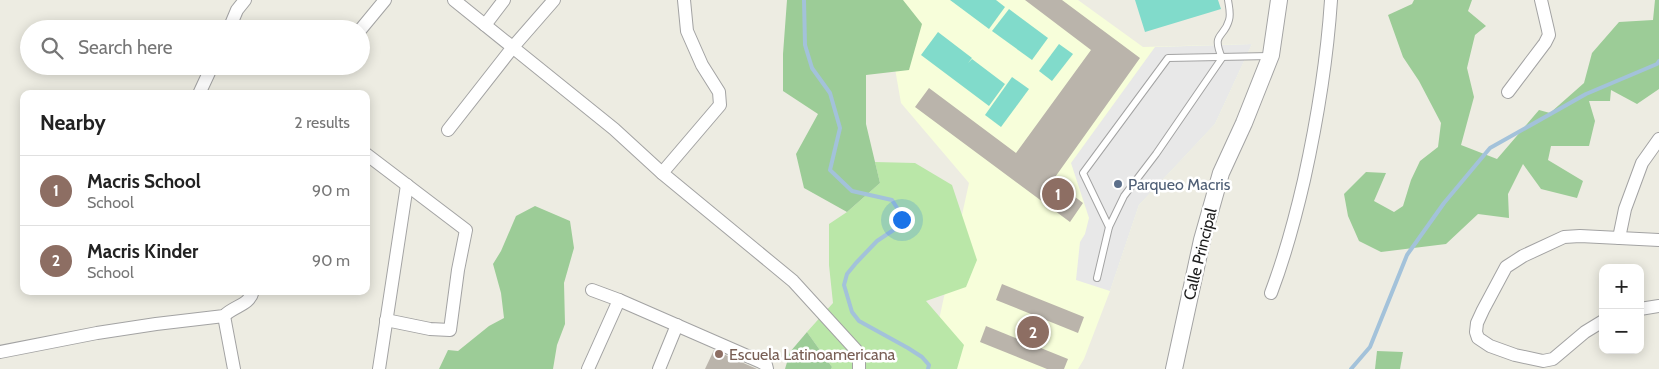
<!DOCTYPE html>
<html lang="en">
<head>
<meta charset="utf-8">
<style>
  :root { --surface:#fff; --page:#f6f6f6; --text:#222; --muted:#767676; --line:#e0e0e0; --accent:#0f766e }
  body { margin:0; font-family:Cabin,sans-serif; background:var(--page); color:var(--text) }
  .controls { position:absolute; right:15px; bottom:15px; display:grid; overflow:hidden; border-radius:10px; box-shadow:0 2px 12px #0003 }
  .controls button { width:45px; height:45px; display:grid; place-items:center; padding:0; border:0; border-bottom:1px solid var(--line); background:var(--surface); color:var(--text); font:25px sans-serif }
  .you { position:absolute; left:901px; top:219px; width:18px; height:18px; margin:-12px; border:4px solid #fff; border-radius:50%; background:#1a73e8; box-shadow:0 0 0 8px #1a73e833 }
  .badge { display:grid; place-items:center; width:32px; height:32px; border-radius:50%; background:var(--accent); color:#fff; font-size:16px; font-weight:700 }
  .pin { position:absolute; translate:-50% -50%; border:2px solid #fff; box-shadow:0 1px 5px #0006 }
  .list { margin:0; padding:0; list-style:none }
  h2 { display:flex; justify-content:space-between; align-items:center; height:65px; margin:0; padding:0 20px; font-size:21px }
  h2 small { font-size:16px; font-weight:400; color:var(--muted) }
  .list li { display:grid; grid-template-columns:32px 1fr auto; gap:15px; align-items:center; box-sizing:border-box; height:70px; padding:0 20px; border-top:1px solid var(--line) }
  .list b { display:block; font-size:19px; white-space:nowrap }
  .list p { margin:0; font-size:16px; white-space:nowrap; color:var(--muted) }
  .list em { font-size:16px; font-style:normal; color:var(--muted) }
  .icon { flex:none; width:28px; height:28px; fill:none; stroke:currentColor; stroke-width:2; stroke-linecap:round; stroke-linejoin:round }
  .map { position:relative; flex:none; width:1659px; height:369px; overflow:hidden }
  .search { position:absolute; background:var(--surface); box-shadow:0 2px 12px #0003; left:20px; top:20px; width:350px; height:55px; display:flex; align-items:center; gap:12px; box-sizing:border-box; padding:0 18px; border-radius:28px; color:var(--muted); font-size:19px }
  .panel { position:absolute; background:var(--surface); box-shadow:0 2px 12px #0003; left:20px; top:90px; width:350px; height:205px; border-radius:10px }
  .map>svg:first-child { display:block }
  .education { fill:#f7feda }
  .grass { fill:#bae7a8 }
  .forest { fill:#9ccc97 }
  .pitch { fill:#81dbcb }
  .parking { fill:#e8e8e8 }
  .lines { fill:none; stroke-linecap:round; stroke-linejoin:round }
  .stream { stroke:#a3c2da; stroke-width:4 }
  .building { fill:#bab4ab }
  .service-casing { stroke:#a3a3a3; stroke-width:8 }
  .minor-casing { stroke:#a3a3a3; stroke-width:14 }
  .tertiary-casing { stroke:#a3a3a3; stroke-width:18 }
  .service { stroke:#fff; stroke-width:6 }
  .minor { stroke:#fff; stroke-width:12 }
  .tertiary { stroke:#fff; stroke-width:16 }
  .service-dot { fill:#5c6f8a; stroke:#fff; stroke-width:2 }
  .education-dot { fill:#8d6e63; stroke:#fff; stroke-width:2 }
  .labels { text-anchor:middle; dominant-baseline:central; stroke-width:5; stroke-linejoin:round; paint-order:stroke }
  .service-label { font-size:16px; fill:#4e5e75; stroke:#fff; text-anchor:start }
  .street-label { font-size:16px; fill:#1c1c1c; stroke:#fff }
  .education-label { font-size:16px; fill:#785e54; stroke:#fff; text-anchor:start }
</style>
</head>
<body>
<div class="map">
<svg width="1659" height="369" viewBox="0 0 1659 369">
  <rect width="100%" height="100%" fill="#edece2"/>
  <!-- education -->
  <polygon class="education" points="883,0 1078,0 1143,47 1252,44 1215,124 1139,205 1110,291 1084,359 1078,369 956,369 931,356 969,183 901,103"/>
  <!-- grass -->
  <polygon class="grass" points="875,162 915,163 952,185 977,260 966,287 926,301 964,345 957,369 831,369 832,367 807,332 833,303 829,265 829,224 847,212 880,183"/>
  <!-- forest -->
  <g class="forest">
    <polygon points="787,0 903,0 922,24 909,70 866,75 866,124 880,183 847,212 804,188 796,154 818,114 783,91 783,54"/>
    <polygon points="1414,0 1472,0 1468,11 1486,26 1475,35 1467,68 1474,97 1461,145 1497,159 1539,110 1550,113 1584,83 1592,53 1619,22 1653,20 1655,0 1659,0 1659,89 1637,104 1611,90 1610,101 1589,101 1595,121 1589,146 1551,146 1548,160 1583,181 1577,198 1541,189 1523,164 1508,194 1509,218 1478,214 1446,244 1381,252 1359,241 1348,216 1344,194 1366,172 1386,173 1374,201 1394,212 1403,206 1411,180 1420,161 1438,147 1441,123 1419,81 1403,57 1388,15 1412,4"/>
    <polygon points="535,206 570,221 574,248 564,283 565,324 557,345 553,369 439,369 448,350 458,351 489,326 504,318 501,293 493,264 501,251 516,216"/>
    <polygon points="807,332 832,367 831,369 785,369 790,352"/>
    <polygon points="1377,351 1403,352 1400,369 1375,369"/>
  </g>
  <!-- pitch -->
  <g class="pitch">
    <polygon points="950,0 996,0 1005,7 989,29"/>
    <polygon points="1135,0 1218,0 1221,9 1145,32"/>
    <polygon points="1009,9 1048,38 1032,60 992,31"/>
    <polygon points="938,32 972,58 968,63 972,59 1005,84 989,106 921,55"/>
    <polygon points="1059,44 1073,54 1052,81 1039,71"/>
    <polygon points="1012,77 1029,89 1001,127 985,115"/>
  </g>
  <!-- parking -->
  <polygon class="parking" points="1252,44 1215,124 1139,205 1110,291 1076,280 1080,242 1085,234 1089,218 1071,163 1155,47"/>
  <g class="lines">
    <!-- stream -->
    <g class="stream">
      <polyline points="804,0 805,45 812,68 830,93 840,128 830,170 852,191 892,200 901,214 895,229 877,241 856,263 847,274 844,285 852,312 859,321 908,348 922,357 929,365 928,369"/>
      <polyline points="1351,369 1370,347 1407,255 1444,203 1490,148 1586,94 1657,64 1659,61"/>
    </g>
  </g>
  <!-- building -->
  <g class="building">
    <polygon points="1025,0 1062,0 1140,58 1053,180 1083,203 1070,222 915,107 929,88 1016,153 1091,50"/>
    <polygon points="1002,284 1084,317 1078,333 996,300"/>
    <polygon points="986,326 1068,359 1064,369 1047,369 980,342"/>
    <polygon points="714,350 757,369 705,369"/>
  </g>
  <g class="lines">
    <!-- service casing -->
    <g class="service-casing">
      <g id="service">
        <path d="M1109,227L1124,196L1156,154L1222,58C1211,32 1224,39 1229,20C1231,14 1229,7 1228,0"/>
        <polyline points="1097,278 1109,227 1083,173 1168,58 1270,56"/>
      </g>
    </g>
    <!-- minor casing -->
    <g class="minor-casing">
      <g id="minor">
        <polyline points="454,0 614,129 662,173"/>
        <polyline points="684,0 687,31 702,65 719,92 720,105 662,173 793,281 856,350 859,357 859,369"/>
        <polyline points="485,25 504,0"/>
        <polyline points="229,29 237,10 245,0"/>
        <polyline points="361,29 385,0"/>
        <polyline points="1508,92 1545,43 1549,35 1548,30 1541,0"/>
        <polyline points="199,94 212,66"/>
        <polyline points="448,130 513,47 554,0"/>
        <polyline points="366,154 466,230 458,270 450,330 430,329 386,320"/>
        <polyline points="1619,238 1625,209 1642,163 1659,139"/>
        <polyline points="592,290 619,300 761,362 766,365 767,369"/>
        <path d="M1271,293C1285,256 1295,219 1304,180C1317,121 1327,61 1331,0"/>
        <polyline points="1640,309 1659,306"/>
        <polyline points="224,316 234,369"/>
        <polyline points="1603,321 1585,332 1553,359 1543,361 1515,355 1490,346 1478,338 1476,332 1477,323 1483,310 1506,267 1523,256 1564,237 1580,236 1659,240"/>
        <path d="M0,352L97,333L156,324L224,316C235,305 249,306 253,291"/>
        <polyline points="379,369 407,185"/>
        <polyline points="588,369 619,300"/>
        <polyline points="659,369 677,325"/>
      </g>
    </g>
    <!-- tertiary casing -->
    <g class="tertiary-casing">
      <polyline id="tertiary" points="1174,369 1202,240 1221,173 1244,123 1271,55 1279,0"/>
    </g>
    <!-- service -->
    <use href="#service" class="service"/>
    <!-- minor -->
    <use href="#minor" class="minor"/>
    <!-- tertiary -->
    <use href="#tertiary" class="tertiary"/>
  </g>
  <!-- markers -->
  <circle class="service-dot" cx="1118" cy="184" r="5"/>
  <circle class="education-dot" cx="719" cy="354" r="5"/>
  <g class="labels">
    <!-- service labels -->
    <g class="service-label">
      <text x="1128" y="184">Parqueo Macris</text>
    </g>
    <!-- street labels -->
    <g class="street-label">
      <text transform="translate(1200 254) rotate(-76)">Calle Principal</text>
    </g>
    <!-- education labels -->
    <g class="education-label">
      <text x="729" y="354">Escuela Latinoamericana</text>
    </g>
  </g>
</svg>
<div class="controls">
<button>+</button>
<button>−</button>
</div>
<div class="you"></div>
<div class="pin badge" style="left:1058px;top:194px;background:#8d6e63">1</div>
<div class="pin badge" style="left:1033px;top:332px;background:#8d6e63">2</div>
<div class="search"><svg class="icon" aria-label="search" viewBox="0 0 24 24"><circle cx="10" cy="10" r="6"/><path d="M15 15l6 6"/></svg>Search here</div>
<section class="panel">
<h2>Nearby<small>2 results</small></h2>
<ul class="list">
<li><span class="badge" style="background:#8d6e63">1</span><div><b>Macris School</b><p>School</p></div><em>90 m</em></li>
<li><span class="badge" style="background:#8d6e63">2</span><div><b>Macris Kinder</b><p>School</p></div><em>90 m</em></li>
</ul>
</section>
</div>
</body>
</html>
